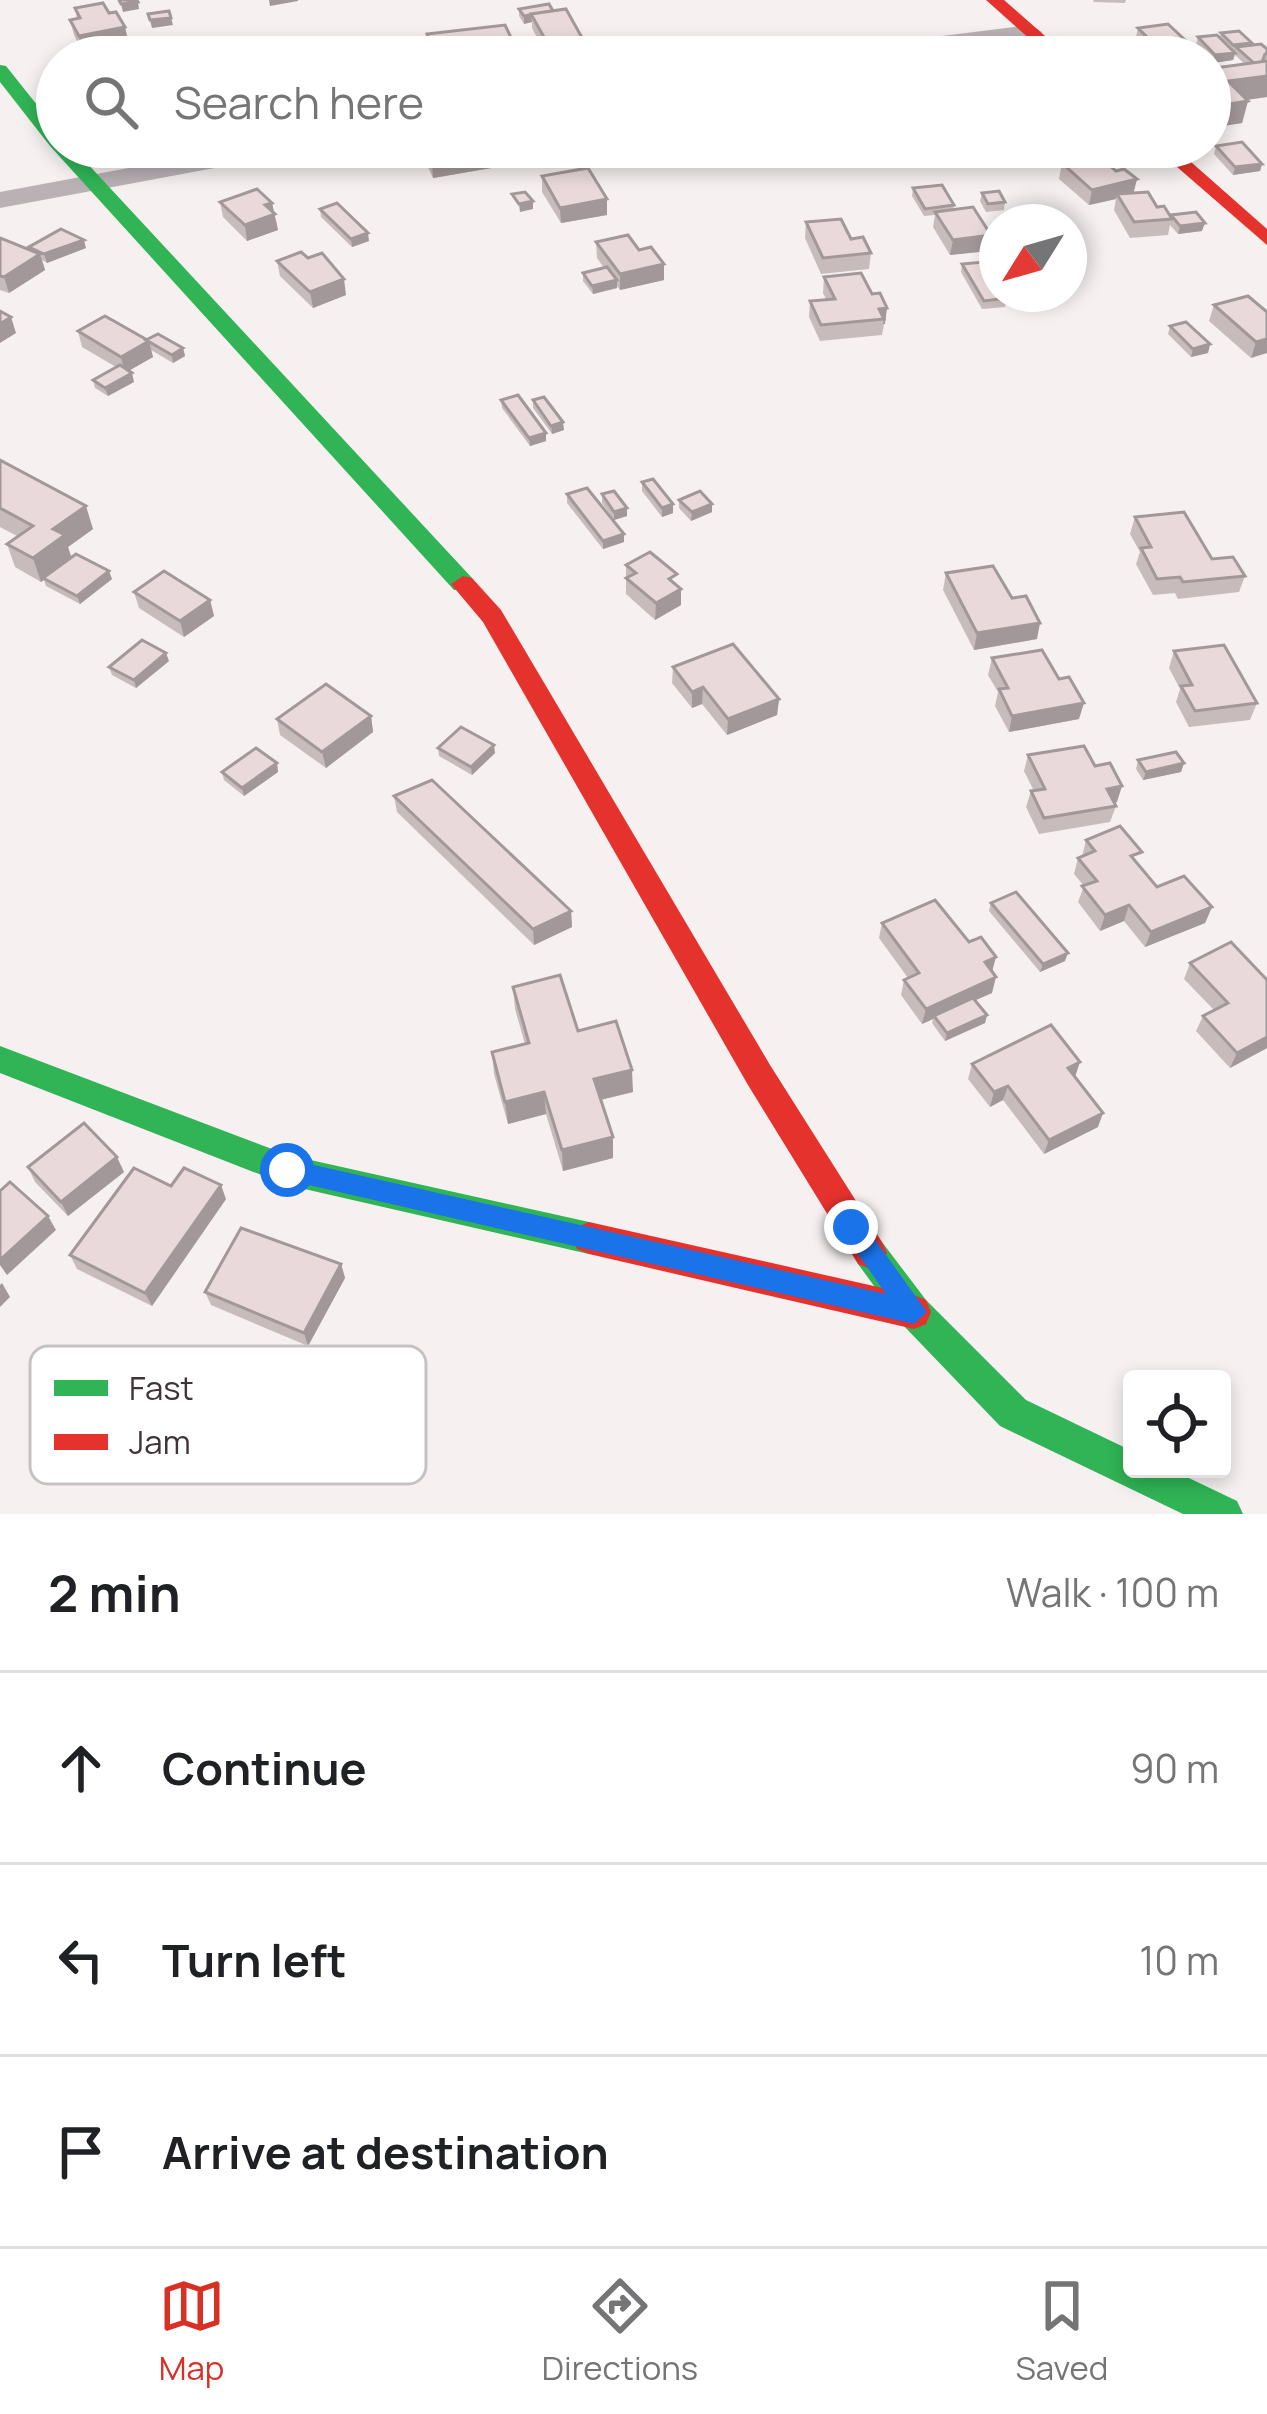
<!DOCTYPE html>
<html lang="en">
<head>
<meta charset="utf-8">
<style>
  :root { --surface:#fff; --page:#f6f6f6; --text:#202124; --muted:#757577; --line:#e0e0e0; --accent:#d93025 }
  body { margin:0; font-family:Manrope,sans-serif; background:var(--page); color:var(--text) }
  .controls { position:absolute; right:36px; bottom:36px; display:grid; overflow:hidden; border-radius:12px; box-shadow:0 6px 18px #0003 }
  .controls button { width:108px; height:108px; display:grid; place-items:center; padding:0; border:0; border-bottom:3px solid var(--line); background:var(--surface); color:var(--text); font:60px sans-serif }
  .compass { position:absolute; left:979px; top:204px; width:108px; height:108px; border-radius:50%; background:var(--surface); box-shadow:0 6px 18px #0003; rotate:233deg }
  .stop { position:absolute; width:36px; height:36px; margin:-27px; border:9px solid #1a73e8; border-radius:50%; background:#fff }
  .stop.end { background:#1a73e8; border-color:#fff; box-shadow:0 3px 12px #0008 }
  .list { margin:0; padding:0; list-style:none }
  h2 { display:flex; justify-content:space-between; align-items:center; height:156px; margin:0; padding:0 48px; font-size:51px }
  h2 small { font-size:39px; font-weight:400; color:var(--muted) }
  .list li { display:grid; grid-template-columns:78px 1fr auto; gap:36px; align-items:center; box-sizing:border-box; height:192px; padding:0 48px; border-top:3px solid var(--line) }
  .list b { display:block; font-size:45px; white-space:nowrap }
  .list em { font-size:39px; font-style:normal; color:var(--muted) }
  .icon { flex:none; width:66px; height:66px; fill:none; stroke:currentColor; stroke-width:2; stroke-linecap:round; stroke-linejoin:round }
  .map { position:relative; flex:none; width:1267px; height:1514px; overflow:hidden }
  .search { position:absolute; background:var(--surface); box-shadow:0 6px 18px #0003; left:36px; right:36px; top:36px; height:132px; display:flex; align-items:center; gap:30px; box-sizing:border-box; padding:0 42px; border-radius:66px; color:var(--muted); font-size:45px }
  .sheet { height:732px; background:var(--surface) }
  nav { display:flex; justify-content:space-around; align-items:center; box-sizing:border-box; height:168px; border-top:3px solid var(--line); background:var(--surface); font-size:33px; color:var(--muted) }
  nav a { display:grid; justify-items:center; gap:6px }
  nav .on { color:var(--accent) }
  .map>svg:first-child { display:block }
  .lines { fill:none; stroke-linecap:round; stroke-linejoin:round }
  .street { fill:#bab1b5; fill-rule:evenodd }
  .fast { fill:#30b455; fill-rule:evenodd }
  .jam { fill:#e5322d; fill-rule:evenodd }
  .wall { fill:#c8bbbb }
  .shaded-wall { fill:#a39899 }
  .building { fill:#e9d9da; stroke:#a39899; stroke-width:3 }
  .route { fill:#1a73e8 }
  .key { fill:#fff; stroke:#c6c2c3; stroke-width:3 }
  .key-label { font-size:33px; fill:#413437 }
</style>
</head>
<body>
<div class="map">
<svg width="1267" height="1514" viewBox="0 0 1267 1514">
  <rect width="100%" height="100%" fill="#f6f0f1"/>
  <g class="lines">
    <!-- street -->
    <g class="street">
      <polygon points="1030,25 1042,32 1039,37 889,57 818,57 830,50"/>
      <polygon points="241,147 297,147 284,155 0,208 0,192"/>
    </g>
    <!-- fast -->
    <g class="fast">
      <polygon points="0,65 6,66 57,130 57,147 72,147 472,578 475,584 472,590 454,590 50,146 0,82"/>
      <polygon points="0,1046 288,1155 589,1222 601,1227 606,1238 601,1249 589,1254 287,1185 0,1073"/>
      <polygon points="870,1237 882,1242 926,1300 1026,1400 1132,1451 1132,1469 1170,1469 1237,1501 1243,1514 1183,1514 1000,1426 902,1324 858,1264 853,1253 858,1242"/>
    </g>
    <!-- jam -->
    <g class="jam">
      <polygon points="986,0 1004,0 1069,57 1050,57"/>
      <polygon points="1154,147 1174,147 1267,229 1267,245"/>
      <polygon points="463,576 472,578 501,610 770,1065 882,1242 887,1253 882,1264 870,1269 858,1264 748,1085 483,622 451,584"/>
      <polygon points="589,1222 914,1295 926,1300 931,1312 926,1324 914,1329 589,1254 577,1249 572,1238 577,1227"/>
    </g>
  </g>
  <!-- wall -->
  <g class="wall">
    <polygon points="1093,0 1126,0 1125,3 1094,2"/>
    <polygon points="75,8 109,13 125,27 128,41 82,51 74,35 70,20 77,19"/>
    <polygon points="519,9 553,11 585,57 547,57 532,28 532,22 524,24 519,16"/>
    <polygon points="1138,28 1203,57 1140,57 1133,50"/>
    <polygon points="1221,33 1251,45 1267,49 1267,97 1247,100 1248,101 1242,123 1210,128 1210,64 1215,68 1245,64 1235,55 1233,60 1213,63 1210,57 1208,57 1196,45 1198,37 1220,37"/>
    <polygon points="427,34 518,52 518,57 431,57 428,49"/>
    <polygon points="1216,146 1262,164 1260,171 1233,175 1214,154"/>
    <polygon points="421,147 500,147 503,166 433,178 422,154"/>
    <polygon points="887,147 918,147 917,154 892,156"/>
    <polygon points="1062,163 1116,171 1137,179 1133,193 1170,217 1202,231 1178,234 1170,225 1168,235 1130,238 1114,210 1116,199 1089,205 1059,179"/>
    <polygon points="542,176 607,215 561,223 542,192"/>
    <polygon points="913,188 954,205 953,210 991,235 988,251 950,255 933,227 935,215 924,216 912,196"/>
    <polygon points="982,193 1005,202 1004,210 986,212 980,201"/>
    <polygon points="220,202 272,203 278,230 247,241 223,217"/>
    <polygon points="320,209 369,241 352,247 321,217"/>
    <polygon points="806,222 851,239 871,253 869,269 821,274 805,238"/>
    <polygon points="0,238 30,250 29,247 86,248 47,263 42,260 45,270 9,293 0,290"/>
    <polygon points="596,242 664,280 620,290 617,286 617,288 593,294 583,281 583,273 604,268 597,258"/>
    <polygon points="277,261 346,295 313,308 280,276"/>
    <polygon points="962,264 1007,298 1005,307 982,309 961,272"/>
    <polygon points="824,277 872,294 887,308 882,335 820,341 809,317 810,301 826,299 823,293"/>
    <polygon points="1214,305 1267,312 1251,358 1209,321"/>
    <polygon points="1170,326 1210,344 1208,353 1191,357 1168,334"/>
    <polygon points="78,331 147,340 183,348 185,356 173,363 151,350 153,357 128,371 134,382 108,396 95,388 93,380 116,367 82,347"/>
    <polygon points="501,400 546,441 530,446 502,408"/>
    <polygon points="533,400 564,430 552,434 533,408"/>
    <polygon points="0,460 93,529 68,547 71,557 112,579 80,604 46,586 44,580 41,582 15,567 7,544 17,536 0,527"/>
    <polygon points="642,482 673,513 662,517 642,491"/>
    <polygon points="567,494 624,542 603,549 567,503"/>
    <polygon points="602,494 627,508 627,516 614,520 602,503"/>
    <polygon points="679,500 712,504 712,512 691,521 679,508"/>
    <polygon points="1135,517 1245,576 1239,592 1178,599 1175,593 1153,595 1136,564 1140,552 1130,534"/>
    <polygon points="626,565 677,586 681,605 655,620 626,594"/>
    <polygon points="946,573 1037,639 974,650 943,590"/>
    <polygon points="134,592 210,600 214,616 184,637 139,608"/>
    <polygon points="1174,651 1257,703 1250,720 1189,727 1176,702 1180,689 1169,668"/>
    <polygon points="992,658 1079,719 1009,732 995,706 998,692 988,675"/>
    <polygon points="169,661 136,688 112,675 109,667"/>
    <polygon points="673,667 779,699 777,715 727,735 702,704 692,708 672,683"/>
    <polygon points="371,716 373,732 326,768 280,735 277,719"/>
    <polygon points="438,748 495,753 472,775 439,756"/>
    <polygon points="1028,755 1095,766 1117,802 1114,803 1116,806 1110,822 1039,834 1026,807 1031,791 1034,791 1024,771"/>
    <polygon points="1138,760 1184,763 1181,772 1143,780 1136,769"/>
    <polygon points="277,763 278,772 244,796 224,780 222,772"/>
    <polygon points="394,796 571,911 572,927 534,945 397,812"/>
    <polygon points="1086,840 1138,864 1157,887 1212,907 1205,923 1145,947 1124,921 1100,931 1078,902 1084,886 1074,874 1078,858 1082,857"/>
    <polygon points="991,903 1065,961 1040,972 989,911"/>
    <polygon points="882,923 992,972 992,993 975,1000 987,1015 985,1023 945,1041 932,1023 933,1019 922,1024 901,995 904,980 908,978 879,938"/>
    <polygon points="1231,942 1267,1048 1230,1068 1196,1031 1203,1016 1214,1010 1184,979 1190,963"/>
    <polygon points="513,987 578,1031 633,1092 601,1100 613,1137 613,1158 563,1171 546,1114 508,1124 494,1074 492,1052 525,1044 515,1009"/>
    <polygon points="972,1064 1098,1127 1044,1154 1003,1100 990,1107 968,1079"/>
    <polygon points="28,1167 124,1172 68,1216 35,1182"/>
    <polygon points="171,1186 226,1199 152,1306 77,1269 70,1255"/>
    <polygon points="341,1264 345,1278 308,1346 211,1305 205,1292"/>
  </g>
  <!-- shaded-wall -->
  <g class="shaded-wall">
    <polygon points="269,0 298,0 298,1 270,6"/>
    <polygon points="138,2 139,9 123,12 121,4"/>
    <polygon points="531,15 532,22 524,24 524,16"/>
    <polygon points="171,18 173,25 152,28 150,20"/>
    <polygon points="125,27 128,41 82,51 79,36"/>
    <polygon points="585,43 585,57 550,57 550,48"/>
    <polygon points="488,47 489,57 435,57 435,54"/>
    <polygon points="518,52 518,57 492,57 492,56"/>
    <polygon points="1235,53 1233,60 1213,63 1215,55"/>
    <polygon points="1267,76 1267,97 1222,103 1228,81"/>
    <polygon points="1248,101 1242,123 1210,128 1216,106"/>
    <polygon points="567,147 567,155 544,159 544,151"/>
    <polygon points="573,147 604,147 604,149 573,154"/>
    <polygon points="723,147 753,147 723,152"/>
    <polygon points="502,150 503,166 433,178 432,162"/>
    <polygon points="1262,164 1260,171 1233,175 1235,167"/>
    <polygon points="1137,179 1133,195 1117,194 1116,199 1089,205 1092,190"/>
    <polygon points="607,199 607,215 561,223 560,208"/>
    <polygon points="533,201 533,209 520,212 519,204"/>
    <polygon points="272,203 278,230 247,241 245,225 265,205"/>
    <polygon points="1205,223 1202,231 1178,234 1180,226"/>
    <polygon points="368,233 369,241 352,247 351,239"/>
    <polygon points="991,235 988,251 950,255 953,240"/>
    <polygon points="84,240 86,248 47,263 44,254"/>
    <polygon points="40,254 45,270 9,293 4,277"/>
    <polygon points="664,264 664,280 620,290 620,274"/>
    <polygon points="344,279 346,295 313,308 310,292"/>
    <polygon points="617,280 617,288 593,294 592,286"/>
    <polygon points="1017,294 1034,294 1033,298 1015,301"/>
    <polygon points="887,308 885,324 883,324 884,319 879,309"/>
    <polygon points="11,317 16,333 0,343 0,324"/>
    <polygon points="1267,339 1267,353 1251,358 1256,342"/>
    <polygon points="149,341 153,357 125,373 121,357"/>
    <polygon points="1210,344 1208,353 1191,357 1193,349"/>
    <polygon points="183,348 185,356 173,363 172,355"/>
    <polygon points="132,373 134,382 108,396 105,388"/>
    <polygon points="563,422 564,430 552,434 551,426"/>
    <polygon points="546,433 546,441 530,446 529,438"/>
    <polygon points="673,504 673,513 662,517 662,508"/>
    <polygon points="712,504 712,512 691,521 692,512"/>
    <polygon points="86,506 93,529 68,547 72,559 41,582 33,558 53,529"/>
    <polygon points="627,508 627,516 614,520 614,512"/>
    <polygon points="624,534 624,542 603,549 603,541"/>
    <polygon points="109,571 112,579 80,604 77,596"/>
    <polygon points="681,589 681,605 655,620 656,603"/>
    <polygon points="210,600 214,616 184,637 180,621"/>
    <polygon points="1040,623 1037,639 974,650 977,633"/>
    <polygon points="166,653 169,661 136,688 134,680"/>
    <polygon points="703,687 702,704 692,708 692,692"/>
    <polygon points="779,699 777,715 727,735 728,719"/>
    <polygon points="1084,703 1079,719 1009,732 1012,716"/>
    <polygon points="371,716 373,732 326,768 322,752"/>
    <polygon points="494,745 495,753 472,775 471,767"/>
    <polygon points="277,763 278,772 244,796 242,788"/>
    <polygon points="1184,763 1181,772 1143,780 1146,772"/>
    <polygon points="1122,786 1117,802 1102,805 1107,789"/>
    <polygon points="1129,905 1124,921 1100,931 1105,915"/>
    <polygon points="1212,907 1205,923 1145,947 1151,932"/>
    <polygon points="571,911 572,927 534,945 533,929"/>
    <polygon points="1068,953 1065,961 1040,972 1043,964"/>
    <polygon points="996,957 992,972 985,962"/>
    <polygon points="996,977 992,993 935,1018 934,1016 933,1019 922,1024 926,1009"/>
    <polygon points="987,1015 985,1023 945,1041 947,1033"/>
    <polygon points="1267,1037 1267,1048 1230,1068 1237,1053"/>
    <polygon points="1080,1062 1075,1077 1068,1068"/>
    <polygon points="632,1070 633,1092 595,1101 594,1079"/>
    <polygon points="1008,1086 1003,1100 990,1107 994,1092"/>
    <polygon points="544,1092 546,1114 508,1124 505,1102"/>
    <polygon points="1103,1113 1098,1127 1044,1154 1049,1140"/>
    <polygon points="613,1137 613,1158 563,1171 562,1150"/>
    <polygon points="117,1157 124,1172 68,1216 61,1202"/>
    <polygon points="221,1185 226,1199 152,1306 145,1293"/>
    <polygon points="48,1216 56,1230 7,1275 0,1265 0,1260"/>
    <polygon points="341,1264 345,1278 308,1346 304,1333"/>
    <polygon points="2,1283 10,1297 0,1307 0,1285"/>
  </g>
  <!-- building -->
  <g class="building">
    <polygon points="119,0 137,0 138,2 121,4"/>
    <polygon points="103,3 109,13 116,12 125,27 79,36 70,20 80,18 75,8"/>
    <polygon points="549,4 553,11 524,16 519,9"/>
    <polygon points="566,9 585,43 550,48 531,14"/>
    <polygon points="169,11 171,18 150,20 148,14"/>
    <polygon points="1168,24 1203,57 1167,57 1138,28"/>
    <polygon points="505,25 518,52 492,56 488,47 435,54 427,34"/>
    <polygon points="1239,31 1252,43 1233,45 1221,33"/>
    <polygon points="1217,35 1235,53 1215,55 1198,37"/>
    <polygon points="347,42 352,57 313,57 309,47"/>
    <polygon points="997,44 1009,56 1017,55 1019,57 974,57 966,49"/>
    <polygon points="1261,44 1267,49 1267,53 1265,54 1262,62 1254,63 1236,47"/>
    <polygon points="1267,61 1267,76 1228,81 1248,101 1216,106 1210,100 1210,64 1215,68"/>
    <polygon points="1242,142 1262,164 1235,167 1216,146"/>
    <polygon points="424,147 500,147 502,150 432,162"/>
    <polygon points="541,147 567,147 544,151"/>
    <polygon points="1098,155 1116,171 1124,169 1137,179 1092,190 1062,163"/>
    <polygon points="588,168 607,199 560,208 542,176"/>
    <polygon points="942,185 954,205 925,209 913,188"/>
    <polygon points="257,189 272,203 265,205 275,214 245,225 220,202"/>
    <polygon points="999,191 1005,202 988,204 982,193"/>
    <polygon points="525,192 533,201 519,204 512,194"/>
    <polygon points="1148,192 1157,207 1164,206 1172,219 1134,222 1117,194"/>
    <polygon points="337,203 368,233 351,239 320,209"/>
    <polygon points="973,207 991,235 953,240 935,212"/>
    <polygon points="1196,212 1205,223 1180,226 1171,215"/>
    <polygon points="841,219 851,239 863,237 871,253 823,258 806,222"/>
    <polygon points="61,229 84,240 44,254 29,247"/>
    <polygon points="628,235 639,250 651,247 664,264 620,274 596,242"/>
    <polygon points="0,238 40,254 4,277 0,276"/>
    <polygon points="301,252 308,258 322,253 344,279 310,292 277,261"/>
    <polygon points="984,262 997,283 997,294 1004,294 1007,298 984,301 962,264"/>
    <polygon points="607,267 617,280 592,286 583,273"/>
    <polygon points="861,273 872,294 880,293 887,308 879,309 884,319 821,325 810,301 835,299 824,277"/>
    <polygon points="1248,296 1267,312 1267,339 1256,342 1214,305"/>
    <polygon points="0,311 11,317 0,324"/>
    <polygon points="105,316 149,341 121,357 78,331"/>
    <polygon points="1186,322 1210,344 1193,349 1170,326"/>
    <polygon points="158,334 183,348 172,355 146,340"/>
    <polygon points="120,365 132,373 105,388 93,380"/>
    <polygon points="518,395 546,433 529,438 501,400"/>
    <polygon points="544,397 563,422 551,426 533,400"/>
    <polygon points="0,460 86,506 53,529 65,535 33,558 7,544 33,526 0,508"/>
    <polygon points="653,479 673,504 662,508 642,482"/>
    <polygon points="587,488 624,534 603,541 567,494"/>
    <polygon points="614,491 627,508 614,512 602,494"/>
    <polygon points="700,491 712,504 692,512 679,500"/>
    <polygon points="1184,512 1212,559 1233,557 1245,576 1183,582 1180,577 1157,579 1141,548 1151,547 1135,517"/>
    <polygon points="650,552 677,574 669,579 681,589 656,603 626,578 636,573 626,565"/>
    <polygon points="76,554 109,571 77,596 43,578"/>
    <polygon points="993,566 1012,598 1026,596 1040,623 977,633 946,573"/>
    <polygon points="164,571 210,600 180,621 134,592"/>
    <polygon points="142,640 166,653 134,680 109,667"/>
    <polygon points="733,644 779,699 728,719 703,687 692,692 673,667"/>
    <polygon points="1224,645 1257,703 1195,711 1181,686 1192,685 1174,651"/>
    <polygon points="1042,650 1059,679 1069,677 1084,703 1012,716 999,689 1008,688 992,658"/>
    <polygon points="326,684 371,716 322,752 277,719"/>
    <polygon points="461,727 494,745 471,767 438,748"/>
    <polygon points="1084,746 1095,766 1110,763 1122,786 1107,789 1116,806 1044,818 1031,791 1045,789 1028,755"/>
    <polygon points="256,748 277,763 242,788 222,772"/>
    <polygon points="1176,752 1184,763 1146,772 1138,760"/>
    <polygon points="432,780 571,911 533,929 394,796"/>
    <polygon points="1120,826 1142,852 1131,856 1157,887 1184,876 1212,907 1151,932 1129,905 1105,915 1082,886 1097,881 1078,858 1095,851 1086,840"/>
    <polygon points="1016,892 1068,953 1043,964 991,903"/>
    <polygon points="935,900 969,942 981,937 996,957 985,962 996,977 926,1009 904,980 919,973 882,923"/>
    <polygon points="1231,942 1267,980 1267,1037 1237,1053 1203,1016 1228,1003 1190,963"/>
    <polygon points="560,975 578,1031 616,1021 632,1070 594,1079 613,1137 562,1150 544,1092 505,1102 492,1052 529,1043 513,987"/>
    <polygon points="973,998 987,1015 947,1033 934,1016"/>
    <polygon points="1051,1025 1080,1062 1068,1068 1103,1113 1049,1140 1008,1086 994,1092 972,1064"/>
    <polygon points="84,1123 117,1157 61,1202 28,1167"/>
    <polygon points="134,1168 171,1186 184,1168 221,1185 145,1293 70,1255"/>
    <polygon points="10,1182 48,1216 0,1260 0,1191"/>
    <polygon points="241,1228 341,1264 304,1333 205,1292"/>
  </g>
  <!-- route -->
  <polygon class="route" points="287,1159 886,1294 839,1227 851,1216 860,1219 927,1312 914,1324 287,1180 275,1170"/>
  <!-- legend -->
  <rect x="30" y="1346" width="396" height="138" rx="18" class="key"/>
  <rect x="54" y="1380" width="54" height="16" fill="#30b455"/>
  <rect x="54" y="1434" width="54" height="16" fill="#e5322d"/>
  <g class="key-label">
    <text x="129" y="1400">Fast</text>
    <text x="129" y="1454">Jam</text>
  </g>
</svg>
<div class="controls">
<button><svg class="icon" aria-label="locate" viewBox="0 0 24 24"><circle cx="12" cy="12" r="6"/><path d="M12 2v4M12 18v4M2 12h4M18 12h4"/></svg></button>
</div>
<svg class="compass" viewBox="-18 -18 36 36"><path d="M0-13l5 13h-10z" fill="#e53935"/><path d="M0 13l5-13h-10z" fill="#757577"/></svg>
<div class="stop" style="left:287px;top:1170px"></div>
<div class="stop end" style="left:851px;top:1227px"></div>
<div class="search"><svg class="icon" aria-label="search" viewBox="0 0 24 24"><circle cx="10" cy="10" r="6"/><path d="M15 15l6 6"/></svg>Search here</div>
</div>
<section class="sheet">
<h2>2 min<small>Walk · 100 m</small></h2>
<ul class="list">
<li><svg class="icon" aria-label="ahead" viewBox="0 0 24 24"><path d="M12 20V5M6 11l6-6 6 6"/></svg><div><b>Continue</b></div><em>90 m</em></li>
<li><svg class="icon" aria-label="left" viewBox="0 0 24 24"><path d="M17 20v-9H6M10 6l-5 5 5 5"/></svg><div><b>Turn left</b></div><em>10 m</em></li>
<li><svg class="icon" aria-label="arrive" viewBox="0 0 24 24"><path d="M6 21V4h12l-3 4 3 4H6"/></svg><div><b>Arrive at destination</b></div></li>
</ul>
</section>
<nav>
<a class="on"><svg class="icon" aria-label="map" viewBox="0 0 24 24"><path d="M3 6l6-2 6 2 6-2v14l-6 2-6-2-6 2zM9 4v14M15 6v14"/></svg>Map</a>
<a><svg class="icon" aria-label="directions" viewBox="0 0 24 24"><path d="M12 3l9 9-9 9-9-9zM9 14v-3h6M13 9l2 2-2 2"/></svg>Directions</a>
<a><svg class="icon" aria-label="saved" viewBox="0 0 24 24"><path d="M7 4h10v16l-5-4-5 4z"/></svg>Saved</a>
</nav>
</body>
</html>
